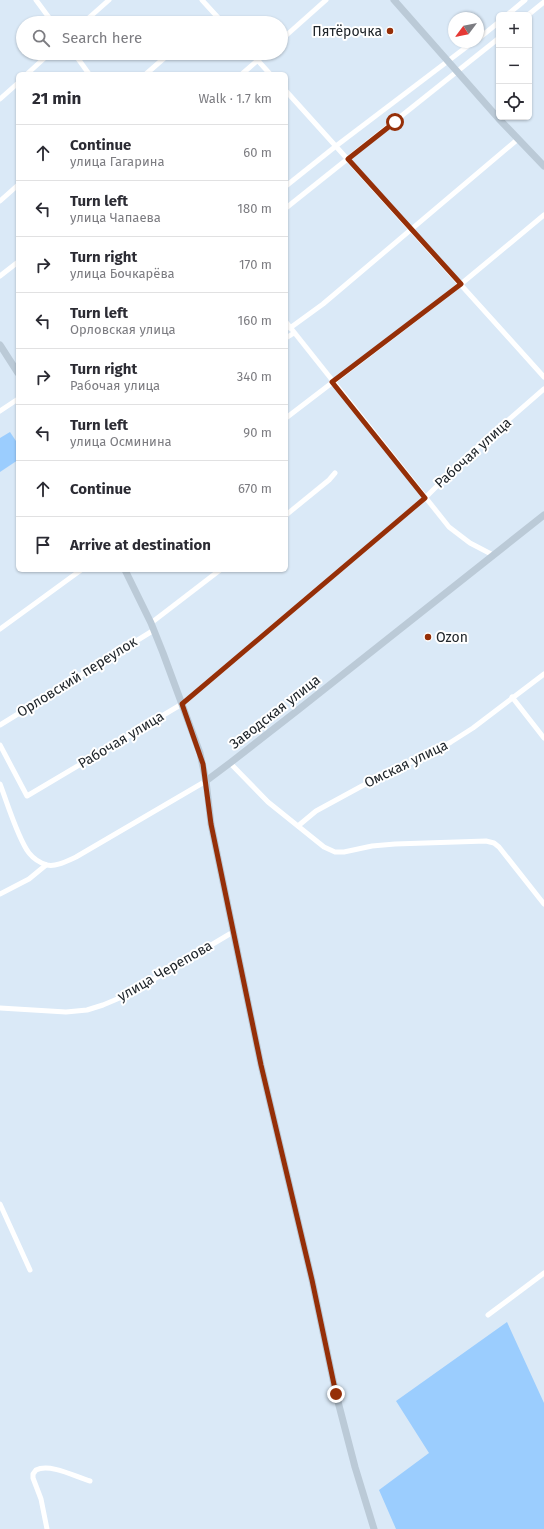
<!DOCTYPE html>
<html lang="en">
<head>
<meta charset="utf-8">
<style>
  :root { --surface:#fff; --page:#f7f7f7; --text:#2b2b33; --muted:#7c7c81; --line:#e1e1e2 }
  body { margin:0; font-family:"Fira Sans",sans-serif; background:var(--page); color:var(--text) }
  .controls { position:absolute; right:12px; top:12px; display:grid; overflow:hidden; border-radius:6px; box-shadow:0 1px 3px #0004 }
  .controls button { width:36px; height:36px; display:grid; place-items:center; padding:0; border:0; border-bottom:1px solid var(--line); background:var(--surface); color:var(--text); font:20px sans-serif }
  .compass { position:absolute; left:448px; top:12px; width:36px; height:36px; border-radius:50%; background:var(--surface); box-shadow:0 1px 3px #0004; rotate:238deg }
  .stop { position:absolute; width:12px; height:12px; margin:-9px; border:3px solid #952f08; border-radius:50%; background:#fff }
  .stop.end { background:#952f08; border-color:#fff; box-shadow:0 1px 4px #0008 }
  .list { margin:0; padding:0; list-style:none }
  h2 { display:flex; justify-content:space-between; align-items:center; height:52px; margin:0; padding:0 16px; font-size:17px }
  h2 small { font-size:13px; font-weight:400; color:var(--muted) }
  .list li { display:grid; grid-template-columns:26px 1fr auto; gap:12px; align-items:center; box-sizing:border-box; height:56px; padding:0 16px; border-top:1px solid var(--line) }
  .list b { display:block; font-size:15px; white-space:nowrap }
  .list p { margin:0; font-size:13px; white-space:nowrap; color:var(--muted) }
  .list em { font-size:13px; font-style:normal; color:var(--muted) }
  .icon { flex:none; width:22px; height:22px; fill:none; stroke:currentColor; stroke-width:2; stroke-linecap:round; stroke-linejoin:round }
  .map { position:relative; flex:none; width:544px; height:1529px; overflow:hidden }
  .search { position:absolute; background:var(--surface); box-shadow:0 1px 3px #0004; left:16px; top:16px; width:272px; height:44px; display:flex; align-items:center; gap:10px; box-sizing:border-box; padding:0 14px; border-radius:22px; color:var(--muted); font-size:15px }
  .panel { position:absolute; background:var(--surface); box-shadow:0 1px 3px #0004; left:16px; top:72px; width:272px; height:500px; border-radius:6px }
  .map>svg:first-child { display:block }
  .green { fill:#9bcdfe }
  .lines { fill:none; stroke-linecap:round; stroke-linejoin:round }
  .street { stroke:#fff; stroke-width:5 }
  .secondary { stroke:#bbcad7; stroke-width:7 }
  .route { stroke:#952f08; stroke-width:5 }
  .poi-dot { fill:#952f08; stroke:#fff; stroke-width:1.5 }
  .labels { text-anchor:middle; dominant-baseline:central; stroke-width:4; stroke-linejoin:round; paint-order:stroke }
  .poi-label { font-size:14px; fill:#20262b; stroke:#fff; text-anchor:end }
  .street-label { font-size:14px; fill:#20262b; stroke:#fff }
</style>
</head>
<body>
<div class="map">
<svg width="544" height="1529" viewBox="0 0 544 1529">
  <rect width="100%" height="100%" fill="#dae9f7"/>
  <!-- green -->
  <g class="green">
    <polygon points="10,432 18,444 18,460 0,472 0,438"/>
    <polygon points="507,1322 544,1403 544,1529 396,1529 379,1490 429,1453 396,1401"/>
  </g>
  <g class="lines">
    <!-- street -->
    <g class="street">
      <polyline points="36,0 53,23"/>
      <polyline points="202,0 223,23"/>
      <polyline points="507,15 525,0"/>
      <polyline points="528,15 544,2"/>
      <polyline points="83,23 109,0"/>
      <polyline points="478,39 499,22"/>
      <polyline points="281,40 326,0"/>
      <polyline points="74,53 89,74"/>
      <polyline points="251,53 270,74"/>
      <polyline points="27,74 50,53"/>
      <polyline points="146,74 170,53"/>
      <polyline points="242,74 266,53"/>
      <polyline points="286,91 544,377"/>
      <polyline points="0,99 18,83"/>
      <polyline points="286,186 336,146 473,42"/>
      <polyline points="0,201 18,185"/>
      <polyline points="286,208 499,38"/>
      <polyline points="0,276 18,262"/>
      <polyline points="286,322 449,527 470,543 493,555"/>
      <polyline points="290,328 323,304 518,139"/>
      <polyline points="286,338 294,333"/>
      <polyline points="0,411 18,399"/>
      <polyline points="286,418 461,284 544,215"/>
      <polyline points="286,515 329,480 335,473"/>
      <polyline points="151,623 220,570"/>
      <polyline points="0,629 81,570"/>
      <polyline points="512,697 544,738"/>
      <polyline points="0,725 154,630"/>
      <polyline points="0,745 27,796 182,704 425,498 468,455 544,389"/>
      <polyline points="230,763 268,802 324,847 335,852 344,852 372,846 395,844 486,841 494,843 499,847 544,904"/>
      <path d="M0,784C7,802 18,839 29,853C33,858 40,863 47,865C56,867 67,861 76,857L206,781"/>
      <polyline points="298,826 316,811 384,774 430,754 451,742 473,728 544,674"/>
      <polyline points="0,894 29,879 46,865"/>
      <polyline points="0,1008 66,1012 87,1010 103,1005 129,994 233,932"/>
      <polyline points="0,1204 30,1270"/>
      <polyline points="488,1315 544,1273"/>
      <path d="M47,1529L41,1499L33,1478V1474L36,1470C50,1463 76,1477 90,1481"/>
    </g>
    <!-- secondary -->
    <g class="secondary">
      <polyline points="394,0 499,119 544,166"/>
      <polyline points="0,345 18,373"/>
      <polyline points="125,570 151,623 163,653 200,753 206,781 211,824 261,1065 312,1280 336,1394 355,1467 374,1529"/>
      <polyline points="206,781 230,763 298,710 544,515"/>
    </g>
  </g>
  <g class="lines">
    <!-- route -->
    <polyline class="route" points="336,1394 312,1280 261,1065 211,824 203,764 182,704 425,498 332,382 461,284 348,159 395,122"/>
  </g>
  <!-- markers -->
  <g class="poi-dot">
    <circle cx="390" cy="31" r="4"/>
    <circle cx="428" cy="637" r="4"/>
  </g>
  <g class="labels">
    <!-- poi labels -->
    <g class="poi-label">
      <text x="382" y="31">Пятёрочка</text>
      <text x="436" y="637" text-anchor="start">Ozon</text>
    </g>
    <!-- street labels -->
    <g class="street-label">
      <text transform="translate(473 453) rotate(-42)">Рабочая улица</text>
      <text transform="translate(77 677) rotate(-32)">Орловский переулок</text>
      <text transform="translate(275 712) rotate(-38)">Заводская улица</text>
      <text transform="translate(121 740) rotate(-31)">Рабочая улица</text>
      <text transform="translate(406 764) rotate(-26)">Омская улица</text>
      <text transform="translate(165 971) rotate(-30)">улица Черепова</text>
    </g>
  </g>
</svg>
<div class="controls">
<button>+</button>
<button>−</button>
<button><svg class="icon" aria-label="locate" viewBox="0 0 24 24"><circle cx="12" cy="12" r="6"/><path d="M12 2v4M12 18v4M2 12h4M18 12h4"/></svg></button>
</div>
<svg class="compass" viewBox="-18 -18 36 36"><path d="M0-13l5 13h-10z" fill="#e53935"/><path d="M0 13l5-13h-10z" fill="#7c7c81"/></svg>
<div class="stop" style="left:395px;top:122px"></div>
<div class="stop end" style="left:336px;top:1394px"></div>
<div class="search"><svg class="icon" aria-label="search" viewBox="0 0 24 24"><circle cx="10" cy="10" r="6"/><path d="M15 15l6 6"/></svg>Search here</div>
<section class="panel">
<h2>21 min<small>Walk · 1.7 km</small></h2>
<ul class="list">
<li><svg class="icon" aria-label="ahead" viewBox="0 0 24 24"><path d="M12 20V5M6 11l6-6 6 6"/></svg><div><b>Continue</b><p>улица Гагарина</p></div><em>60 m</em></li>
<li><svg class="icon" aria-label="left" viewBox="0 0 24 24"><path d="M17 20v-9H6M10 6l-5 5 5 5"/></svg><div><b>Turn left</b><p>улица Чапаева</p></div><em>180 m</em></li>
<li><svg class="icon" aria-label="right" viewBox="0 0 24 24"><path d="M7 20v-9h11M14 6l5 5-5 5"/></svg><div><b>Turn right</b><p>улица Бочкарёва</p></div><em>170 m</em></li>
<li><svg class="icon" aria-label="left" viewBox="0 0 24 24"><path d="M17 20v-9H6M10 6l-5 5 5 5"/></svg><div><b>Turn left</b><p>Орловская улица</p></div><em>160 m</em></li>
<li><svg class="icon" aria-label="right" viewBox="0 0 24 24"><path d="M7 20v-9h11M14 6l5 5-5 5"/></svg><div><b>Turn right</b><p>Рабочая улица</p></div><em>340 m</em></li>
<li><svg class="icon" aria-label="left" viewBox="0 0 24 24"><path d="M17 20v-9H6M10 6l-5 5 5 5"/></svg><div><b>Turn left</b><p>улица Осминина</p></div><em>90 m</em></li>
<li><svg class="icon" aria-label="ahead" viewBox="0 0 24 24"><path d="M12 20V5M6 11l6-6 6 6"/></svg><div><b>Continue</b></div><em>670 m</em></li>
<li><svg class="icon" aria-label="arrive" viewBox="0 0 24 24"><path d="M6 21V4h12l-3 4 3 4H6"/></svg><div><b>Arrive at destination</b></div></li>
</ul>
</section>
</div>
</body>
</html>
